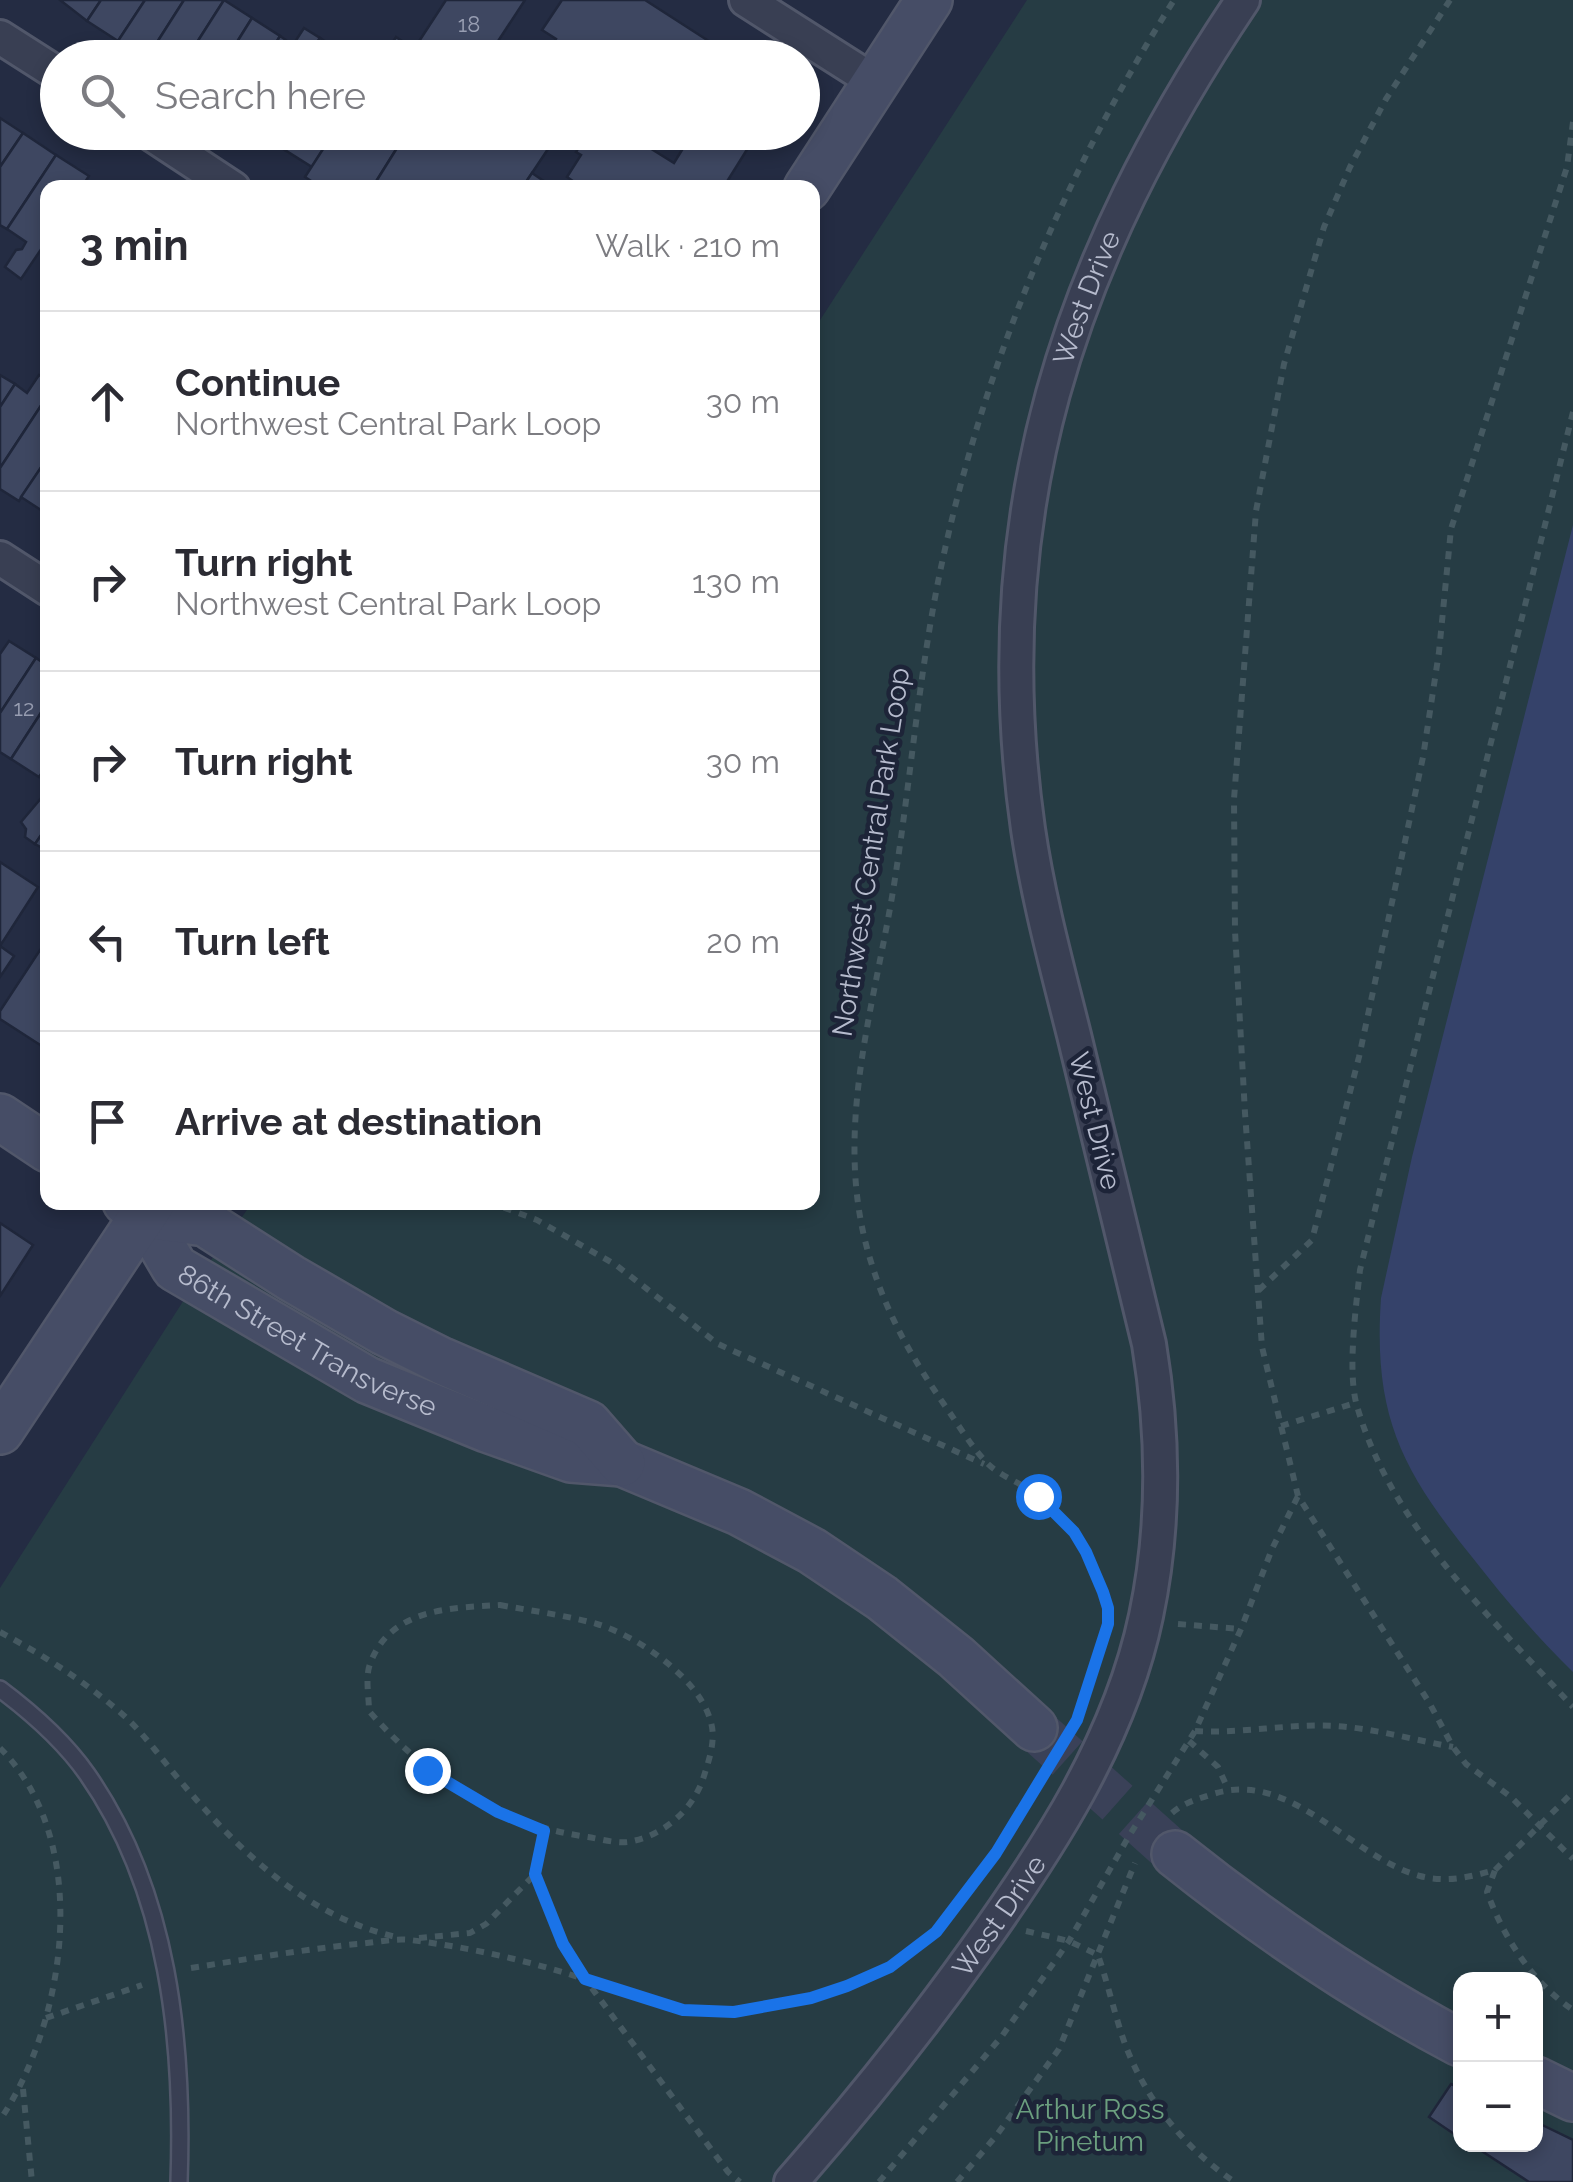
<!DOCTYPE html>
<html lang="en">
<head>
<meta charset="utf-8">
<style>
  :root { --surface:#fff; --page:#f7f7f7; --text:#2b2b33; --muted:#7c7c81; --line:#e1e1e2 }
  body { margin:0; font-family:Raleway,sans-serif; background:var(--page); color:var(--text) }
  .controls { position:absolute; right:30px; bottom:30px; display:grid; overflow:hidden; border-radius:20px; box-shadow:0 5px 15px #0003 }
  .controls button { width:90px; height:90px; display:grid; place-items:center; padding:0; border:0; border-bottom:2px solid var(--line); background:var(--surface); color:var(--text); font:50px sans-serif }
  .stop { position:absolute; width:30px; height:30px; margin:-22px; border:8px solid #1a73e8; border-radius:50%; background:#fff }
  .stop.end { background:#1a73e8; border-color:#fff; box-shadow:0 2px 10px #0008 }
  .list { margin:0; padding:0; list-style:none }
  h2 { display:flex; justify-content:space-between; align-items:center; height:130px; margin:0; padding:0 40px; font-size:42px }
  h2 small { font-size:32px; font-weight:400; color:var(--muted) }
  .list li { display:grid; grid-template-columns:65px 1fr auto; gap:30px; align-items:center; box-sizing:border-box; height:180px; padding:0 40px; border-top:2px solid var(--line) }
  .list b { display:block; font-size:38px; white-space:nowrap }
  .list p { margin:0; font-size:32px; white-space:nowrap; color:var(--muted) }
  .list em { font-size:32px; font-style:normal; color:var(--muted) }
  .icon { flex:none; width:55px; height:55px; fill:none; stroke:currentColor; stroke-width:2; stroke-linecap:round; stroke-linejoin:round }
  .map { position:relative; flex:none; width:1573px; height:2182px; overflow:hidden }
  .search { position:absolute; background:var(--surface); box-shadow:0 5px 15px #0003; left:40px; top:40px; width:780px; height:110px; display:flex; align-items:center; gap:25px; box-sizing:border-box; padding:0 35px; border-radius:55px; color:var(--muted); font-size:38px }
  .panel { position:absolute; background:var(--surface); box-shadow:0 5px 15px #0003; left:40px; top:180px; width:780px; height:1030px; border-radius:20px }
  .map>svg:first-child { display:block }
  .green { fill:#263c44; fill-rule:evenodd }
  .water { fill:#35426a }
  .building { fill:#3e4761; stroke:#1f263a; stroke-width:2.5 }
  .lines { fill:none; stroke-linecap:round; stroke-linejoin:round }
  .secondary-tunnel { stroke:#3a4158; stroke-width:45; stroke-dasharray:45 22; stroke-linecap:butt }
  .lane-casing { stroke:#51576a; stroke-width:20 }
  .street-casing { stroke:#51576a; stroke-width:38 }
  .secondary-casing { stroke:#51576a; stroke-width:50 }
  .path { stroke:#455961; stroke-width:6; stroke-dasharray:8 8; stroke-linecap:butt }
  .lane { stroke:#393f53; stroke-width:15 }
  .street { stroke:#393f53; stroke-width:32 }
  .secondary { stroke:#464d66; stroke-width:45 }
  .path-bridge { stroke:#455961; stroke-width:6; stroke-dasharray:8 8; stroke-linecap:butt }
  .route { stroke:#1a73e8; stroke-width:12 }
  .labels { text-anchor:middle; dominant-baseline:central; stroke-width:9; stroke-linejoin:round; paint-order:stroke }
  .number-label { font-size:22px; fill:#989eb2 }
  .street-label { font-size:28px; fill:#b6bbcd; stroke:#1d2438 }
  .park-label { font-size:28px; fill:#6b9f7f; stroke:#1d2438 }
</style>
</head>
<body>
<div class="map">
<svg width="1573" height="2182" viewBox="0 0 1573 2182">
  <rect width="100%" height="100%" fill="#242c43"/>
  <!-- green -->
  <path class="green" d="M1027,0H1573V2182H0V1588L196,1281L252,1203L812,1202L813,331ZM1460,1980H1536V2144H1460Z"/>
  <!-- water -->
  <path class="water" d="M1573,525V1672C1536,1636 1504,1598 1472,1557C1401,1469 1373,1415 1381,1298L1412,1157Z"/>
  <!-- building -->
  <g class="building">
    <polygon points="60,0 101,0 87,21"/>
    <polygon points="101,0 145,0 118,41 87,21"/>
    <polygon points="145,0 184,0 147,58 118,41"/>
    <polygon points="184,0 224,0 187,58 147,58"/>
    <polygon points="224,0 252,18 227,58 187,58"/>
    <polygon points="446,0 525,0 487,58 427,58 414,49"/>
    <polygon points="562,0 645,0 735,58 544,58 556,39 542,30"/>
    <polygon points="252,18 280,36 267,58 227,58"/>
    <polygon points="304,28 320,38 307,58 267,58 280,36 293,45"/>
    <polygon points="396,37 414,49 427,58 383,58"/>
    <polygon points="320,38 334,47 326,58 307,58"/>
    <polygon points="0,118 23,133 0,167"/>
    <polygon points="259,132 296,132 285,150"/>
    <polygon points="296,132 334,132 312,167 285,150"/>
    <polygon points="334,132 407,132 372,188 322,188 305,177"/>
    <polygon points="407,132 542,132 554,140 522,188 372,188"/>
    <polygon points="588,132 630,132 629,135 674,163 693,132 758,132 723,188 583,188 567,177 581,155 576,152"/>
    <polygon points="23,133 56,155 7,229 0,225 0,167"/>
    <polygon points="56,155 89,176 81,188 48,188 48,239 21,279 5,267 16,250 22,249 26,242 7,229"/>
    <polygon points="532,173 554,188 522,188"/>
    <polygon points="0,375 15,384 0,407"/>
    <polygon points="39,375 48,380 48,395 0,468 0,407 15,384 27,393"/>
    <polygon points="48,395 48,457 19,501 0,489 0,468"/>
    <polygon points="48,457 48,513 47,514 21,497"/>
    <polygon points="9,641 36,658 0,713 0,654"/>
    <polygon points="36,658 48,666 48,702 11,759 0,752 0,713"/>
    <polygon points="48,702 48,764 39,777 11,759"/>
    <polygon points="48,790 48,825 35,844 25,837 26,829 21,822"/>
    <polygon points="48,825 48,851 35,844"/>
    <polygon points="0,862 38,887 0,946"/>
    <polygon points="0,946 14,956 0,977"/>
    <polygon points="40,950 48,955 48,1050 0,1019 0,1011"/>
    <polygon points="0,1223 33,1245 0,1296"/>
    <polygon points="1451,2084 1460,2088 1460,2138 1429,2117"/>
    <polygon points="1536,2122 1573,2140 1573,2182 1529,2182 1471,2144 1536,2144"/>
  </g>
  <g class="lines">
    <!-- secondary-tunnel -->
    <polyline class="secondary-tunnel" points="1034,1728 1175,1854"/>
    <!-- lane casing -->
    <g class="lane-casing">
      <path id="lane" d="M0,1689C32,1713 64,1741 87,1774C169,1891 184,2043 179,2182"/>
    </g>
    <!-- street casing -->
    <g class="street-casing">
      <g id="street">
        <polyline points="746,0 875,82"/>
        <polyline points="0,37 58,74"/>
        <polyline points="148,132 233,188"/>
        <polyline points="0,558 48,589"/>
        <path id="s1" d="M791,2182C856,2108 918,2031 975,1951C1048,1849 1120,1740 1146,1616C1165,1526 1164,1435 1149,1344C1124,1241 1099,1138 1074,1035C1057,967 1038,898 1028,829C983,513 1068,260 1243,0"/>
      </g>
    </g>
    <!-- secondary casing -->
    <g class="secondary-casing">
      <g id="secondary">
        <polyline points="807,188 929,0"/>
        <polyline points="0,1117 48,1149"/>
        <path id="s2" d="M126,1202L144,1215L175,1268L367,1380L487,1429L571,1459L622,1463L739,1512L812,1551L882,1598L956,1657L1034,1728"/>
        <polyline points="144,1215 205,1223 291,1278 384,1332 442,1361 588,1424 622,1463"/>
        <polyline points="0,1431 152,1202"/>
        <path d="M1175,1854C1265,1926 1358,1989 1460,2043"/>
        <polyline points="1536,2080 1573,2098"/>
      </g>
    </g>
    <!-- path -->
    <g class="path">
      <polyline points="1450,0 1386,99 1350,167 1324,227 1284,364 1256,511 1234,799 1235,931 1245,1113 1262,1347 1298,1496 1430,1704 1453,1747 1466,1764 1511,1797 1573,1859"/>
      <path d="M1573,412L1360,1270C1356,1306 1347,1373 1357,1406C1391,1526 1492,1618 1573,1707"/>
      <polyline points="489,1202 537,1220 616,1265 718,1344 984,1464"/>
      <polyline points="1259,1290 1312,1240 1359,1057 1423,757 1439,652 1451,529 1567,167 1573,122"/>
      <polyline points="1281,1426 1355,1403"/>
      <path d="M500,1605C532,1611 565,1615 597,1624C638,1636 704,1681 712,1727C715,1744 708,1763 703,1779C692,1810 665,1834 633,1841C620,1845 601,1839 588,1837C497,1824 429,1780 369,1711C369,1697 365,1677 370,1664C390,1608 451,1608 500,1605Z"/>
      <path d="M1108,1614C1102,1565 1070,1519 1031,1491C1017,1481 998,1475 986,1462C972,1447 961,1429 950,1413C917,1366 889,1320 872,1265C831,1139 872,1017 893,891C910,787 918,681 939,577C981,372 1062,177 1174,0"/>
      <polyline points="1178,1624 1241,1629"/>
      <path d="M0,1632C43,1655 84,1681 121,1713C144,1733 162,1760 182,1783C240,1852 306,1916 396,1937"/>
      <path d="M1195,1731C1243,1734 1289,1723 1337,1726C1376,1729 1415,1740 1453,1747"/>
      <polyline points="1189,1741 1218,1767 1228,1789"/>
      <path d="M0,1748C93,1842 67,2020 0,2120"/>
      <path d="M1172,1813C1185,1802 1198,1799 1213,1794C1291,1769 1350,1857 1420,1876C1447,1883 1470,1877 1495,1870L1487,1892C1504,1938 1532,1982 1573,2010"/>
      <polyline points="535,1874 563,1944 585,1979 728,2172 740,2182"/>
      <path d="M1026,1931L1069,1941L1098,1955C1108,1984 1115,2016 1125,2044C1146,2100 1186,2150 1235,2182"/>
      <polyline points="419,1938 470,1933 486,1924 535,1874 545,1831"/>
      <path d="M191,1968C247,1959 301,1950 357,1944C374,1943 393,1938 410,1940C467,1947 526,1960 581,1978C614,1988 647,2003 682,2010C717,2017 754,2010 788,2003C926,1973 963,1907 1032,1795"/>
      <polyline points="46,2018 142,1985"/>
      <polyline points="23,2089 32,2182"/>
      <polyline points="879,2182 1002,2036 1069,1941 1129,1836 1195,1731 1241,1629 1272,1549 1298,1496"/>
      <polyline points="957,2182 996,2136 1059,2049 1135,1863"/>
    </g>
    <!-- lane -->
    <use href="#lane" class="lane"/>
    <!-- street -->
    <use href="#street" class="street"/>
    <!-- secondary -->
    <use href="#secondary" class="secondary"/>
    <!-- path-bridge -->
    <polyline class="path-bridge" points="1495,1870 1573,1792"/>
  </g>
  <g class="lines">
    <!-- route -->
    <polyline class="route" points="427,1770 498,1812 544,1831 535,1874 563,1944 585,1979 683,2010 734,2012 811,1998 847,1986 890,1967 936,1932 996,1853 1077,1720 1108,1624 1108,1608 1103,1592 1086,1552 1074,1532 1038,1496"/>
  </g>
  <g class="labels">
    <!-- number labels -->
    <g class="number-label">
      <text x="469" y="24">18</text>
      <text x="24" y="708">12</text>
    </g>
    <!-- street labels -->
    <g class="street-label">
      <text stroke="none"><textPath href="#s1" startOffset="2018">West Drive</textPath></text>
      <text transform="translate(871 852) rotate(-81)">Northwest Central Park Loop</text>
      <text transform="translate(1095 1121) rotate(76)">West Drive</text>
      <text stroke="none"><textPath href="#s2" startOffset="235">86th Street Transverse</textPath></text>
      <text stroke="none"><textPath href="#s1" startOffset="338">West Drive</textPath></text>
    </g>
    <!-- park labels -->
    <g class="park-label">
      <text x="1090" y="2109">Arthur Ross<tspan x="1090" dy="32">Pinetum</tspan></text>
    </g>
  </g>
</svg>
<div class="controls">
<button>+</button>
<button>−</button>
</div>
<div class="stop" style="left:1038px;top:1496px"></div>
<div class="stop end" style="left:427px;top:1770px"></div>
<div class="search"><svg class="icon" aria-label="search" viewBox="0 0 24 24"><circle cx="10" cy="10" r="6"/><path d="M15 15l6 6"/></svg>Search here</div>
<section class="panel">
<h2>3 min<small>Walk · 210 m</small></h2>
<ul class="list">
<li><svg class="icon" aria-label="ahead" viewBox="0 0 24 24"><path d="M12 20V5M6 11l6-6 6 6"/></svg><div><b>Continue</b><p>Northwest Central Park Loop</p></div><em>30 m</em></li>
<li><svg class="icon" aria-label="right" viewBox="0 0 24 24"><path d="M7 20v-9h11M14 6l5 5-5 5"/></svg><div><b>Turn right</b><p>Northwest Central Park Loop</p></div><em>130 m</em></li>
<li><svg class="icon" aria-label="right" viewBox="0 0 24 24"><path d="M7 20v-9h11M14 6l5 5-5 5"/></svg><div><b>Turn right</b></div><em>30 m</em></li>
<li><svg class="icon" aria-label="left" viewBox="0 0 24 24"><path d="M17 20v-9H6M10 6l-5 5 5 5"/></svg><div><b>Turn left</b></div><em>20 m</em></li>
<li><svg class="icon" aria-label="arrive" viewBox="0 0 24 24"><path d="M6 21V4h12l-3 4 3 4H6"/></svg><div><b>Arrive at destination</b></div></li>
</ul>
</section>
</div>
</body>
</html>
